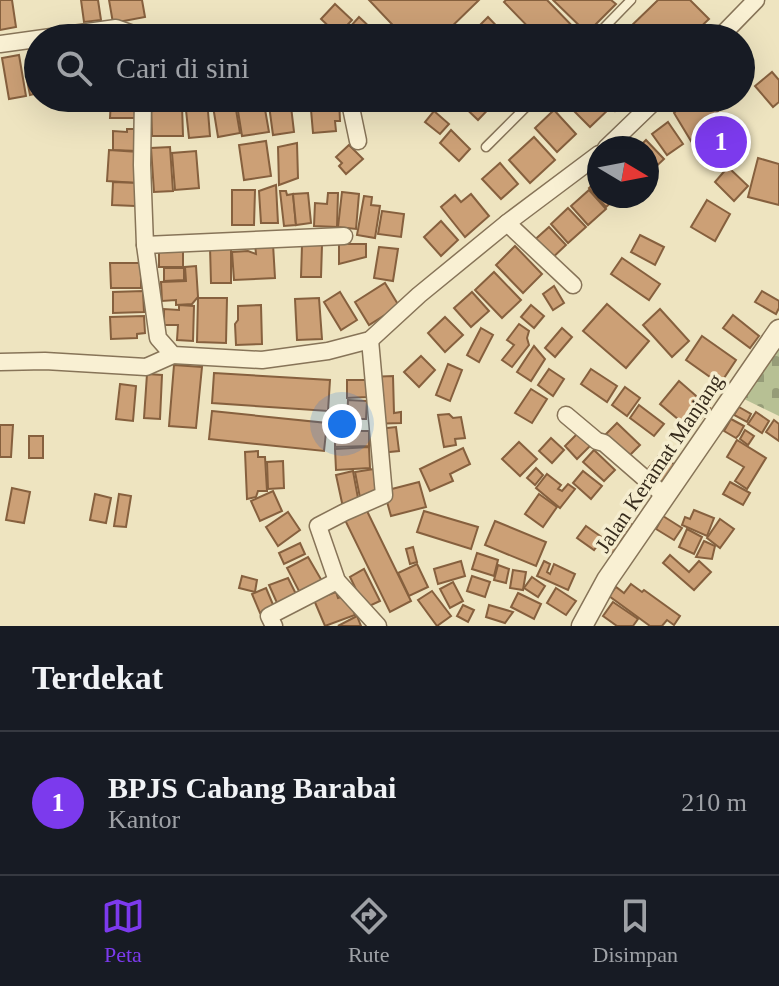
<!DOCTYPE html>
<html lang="id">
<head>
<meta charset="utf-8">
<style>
  :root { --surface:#171b24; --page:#242831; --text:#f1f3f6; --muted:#9ea1a6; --line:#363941; --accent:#7c3aed }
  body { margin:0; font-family:"Times New Roman",serif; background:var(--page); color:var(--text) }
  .compass { position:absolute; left:587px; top:136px; width:72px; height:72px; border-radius:50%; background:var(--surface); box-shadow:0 8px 32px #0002; rotate:100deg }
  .you { position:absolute; left:342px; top:424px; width:28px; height:28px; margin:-20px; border:6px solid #fff; border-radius:50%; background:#1a73e8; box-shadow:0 0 0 12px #1a73e833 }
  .badge { display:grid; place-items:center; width:52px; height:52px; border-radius:50%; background:var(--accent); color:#fff; font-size:26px; font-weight:700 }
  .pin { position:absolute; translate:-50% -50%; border:4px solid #fff; box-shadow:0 2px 8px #0006 }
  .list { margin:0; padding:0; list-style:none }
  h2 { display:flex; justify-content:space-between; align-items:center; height:104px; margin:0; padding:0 32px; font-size:34px }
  h2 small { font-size:26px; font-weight:400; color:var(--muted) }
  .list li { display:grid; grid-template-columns:52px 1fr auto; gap:24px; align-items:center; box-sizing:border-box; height:144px; padding:0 32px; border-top:2px solid var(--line) }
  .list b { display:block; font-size:30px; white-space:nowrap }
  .list p { margin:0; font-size:26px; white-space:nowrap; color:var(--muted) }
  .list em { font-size:26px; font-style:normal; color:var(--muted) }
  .icon { flex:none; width:44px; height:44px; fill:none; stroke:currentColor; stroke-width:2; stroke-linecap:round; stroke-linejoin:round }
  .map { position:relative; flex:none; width:779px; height:626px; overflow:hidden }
  .search { position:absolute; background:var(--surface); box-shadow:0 8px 32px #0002; left:24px; right:24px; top:24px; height:88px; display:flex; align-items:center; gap:20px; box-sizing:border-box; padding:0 28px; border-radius:44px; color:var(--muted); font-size:30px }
  .sheet { height:248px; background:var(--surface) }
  nav { display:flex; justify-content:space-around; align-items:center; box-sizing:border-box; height:112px; border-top:2px solid var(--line); background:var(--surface); font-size:22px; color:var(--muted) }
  nav a { display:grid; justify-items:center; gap:4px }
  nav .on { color:var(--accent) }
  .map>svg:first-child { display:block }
  .cemetery { fill:url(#cemetery-stones) }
  .building { fill:#cca076; stroke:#86603e; stroke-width:2 }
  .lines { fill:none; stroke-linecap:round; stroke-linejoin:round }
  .service-casing { stroke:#877458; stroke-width:11 }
  .minor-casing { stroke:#877458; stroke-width:19 }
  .tertiary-casing { stroke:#877458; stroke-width:23 }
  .service { stroke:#f9f0d3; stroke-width:8 }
  .minor { stroke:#f9f0d3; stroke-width:16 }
  .tertiary { stroke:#f9f0d3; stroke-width:20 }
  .labels { text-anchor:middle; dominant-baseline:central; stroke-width:7; stroke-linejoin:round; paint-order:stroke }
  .street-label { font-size:22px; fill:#362b1c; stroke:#f5edcf }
</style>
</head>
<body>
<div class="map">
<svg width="779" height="626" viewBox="0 0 779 626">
  <defs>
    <pattern id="cemetery-stones" width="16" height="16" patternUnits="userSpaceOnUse" patternTransform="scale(2)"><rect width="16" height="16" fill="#b7c094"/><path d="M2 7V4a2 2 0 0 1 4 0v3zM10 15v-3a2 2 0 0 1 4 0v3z" fill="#969c78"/></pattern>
  </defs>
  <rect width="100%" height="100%" fill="#eee4c0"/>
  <!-- cemetery -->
  <polygon class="cemetery" points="779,344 779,416 742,398"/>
  <!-- building -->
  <g class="building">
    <polygon points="0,0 12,0 16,27 0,30"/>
    <polygon points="81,0 98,0 101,20 84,22"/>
    <polygon points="109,0 142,0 145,17 113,23"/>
    <polygon points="369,0 479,0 440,38 405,38"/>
    <polygon points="506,0 547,0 584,38 539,38 504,2"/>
    <polygon points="553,0 611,0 616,4 587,33"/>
    <polygon points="658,0 690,0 709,19 689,38 635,38 627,30"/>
    <polygon points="335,4 352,20 338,35 321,19"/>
    <polygon points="359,17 373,30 366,38 340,38"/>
    <polygon points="488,17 508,38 467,38"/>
    <polygon points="153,27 172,38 146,38"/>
    <polygon points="38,52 38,93 30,95 27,80 34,79 29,54"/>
    <polygon points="19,55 26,96 9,99 2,58"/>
    <polygon points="772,72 779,80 779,102 773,107 755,86"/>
    <polygon points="111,98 139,98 138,118 110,118"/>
    <polygon points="225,98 234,98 240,133 218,137 212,100"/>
    <polygon points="244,98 263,98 269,132 242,136 236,99"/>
    <polygon points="268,98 290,98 294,132 273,135"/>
    <polygon points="310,98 339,98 340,121 335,121 336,131 313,133"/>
    <polygon points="455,98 499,98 478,120"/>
    <polygon points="575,98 603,98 611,107 590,127 568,105"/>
    <polygon points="602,98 629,98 615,111"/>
    <polygon points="688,98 707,98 719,110 691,141 674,113"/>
    <polygon points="207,99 210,136 189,138 185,101"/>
    <polygon points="182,105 183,136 152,136 151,106"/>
    <polygon points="554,110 576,134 557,152 535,128"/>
    <polygon points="434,111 449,124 440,134 425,122"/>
    <polygon points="668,122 683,144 667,155 652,134"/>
    <polygon points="127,129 139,129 138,151 113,150 113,131 127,132"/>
    <polygon points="451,130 470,149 459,161 440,143"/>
    <polygon points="534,137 555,160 530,183 509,160"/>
    <polygon points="646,140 664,159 647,175 647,148 638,148"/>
    <polygon points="266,141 271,176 244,180 239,145"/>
    <polygon points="297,143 298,178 279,185 278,147"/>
    <polygon points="349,145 363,159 346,174 339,166 342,163 336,157"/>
    <polygon points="170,147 173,191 154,192 151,148"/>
    <polygon points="109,150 139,152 137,183 107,181"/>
    <polygon points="196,151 199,188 175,190 172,153"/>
    <polygon points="758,158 779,164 779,205 748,197"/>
    <polygon points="500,163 518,184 501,199 482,179"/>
    <polygon points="728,167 748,186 734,201 715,182"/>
    <polygon points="599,179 599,196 618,196 606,207 589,188"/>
    <polygon points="113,182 137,183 135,206 112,205"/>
    <polygon points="276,185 278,223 261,223 259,191"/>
    <polygon points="232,190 255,190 254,225 232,225"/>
    <polygon points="589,190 606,209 588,225 571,206"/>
    <polygon points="280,191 286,191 287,195 293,194 296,225 284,226"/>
    <polygon points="342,192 359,194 356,229 338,227"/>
    <polygon points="308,193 311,223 296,225 293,194"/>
    <polygon points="328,193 338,193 337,227 314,226 315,203 327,204"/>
    <polygon points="471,194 489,216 465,237 441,207 455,195 461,202"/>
    <polygon points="364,196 372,197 371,205 380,206 375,238 357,235"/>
    <polygon points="707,200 730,214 715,241 691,227"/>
    <polygon points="568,208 586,227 568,243 551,224"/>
    <polygon points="382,211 404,214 401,237 378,234"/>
    <polygon points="441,221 458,240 441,256 424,237"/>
    <polygon points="549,227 566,245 548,262 531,243"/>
    <polygon points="640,235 664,247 655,265 631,252"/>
    <polygon points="255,244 273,244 275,278 234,280 232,252 248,251 256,254"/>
    <polygon points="339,244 366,244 366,257 339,264"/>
    <polygon points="302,245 322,245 321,277 301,277"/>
    <polygon points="515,246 542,274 523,293 496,265"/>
    <rect x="159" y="247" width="24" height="20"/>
    <polygon points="210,247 231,247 231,283 211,283"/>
    <polygon points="379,247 398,249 393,281 374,278"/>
    <polygon points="622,258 660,284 649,300 611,274"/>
    <polygon points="110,263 141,263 141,288 111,288"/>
    <polygon points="196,266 198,297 192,304 176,305 176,300 162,301 161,282 186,281 185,267"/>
    <polygon points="164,268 184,268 184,280 164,281"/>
    <polygon points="494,272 521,300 502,318 475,290"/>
    <polygon points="385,283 399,306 369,325 355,302"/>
    <polygon points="554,286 564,303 553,310 543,294"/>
    <polygon points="143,291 144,312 113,313 113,292"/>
    <polygon points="762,291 779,301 779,308 776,314 755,302"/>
    <polygon points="340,292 357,320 341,330 324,302"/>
    <polygon points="472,292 489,311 471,327 454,308"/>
    <polygon points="198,298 227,298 226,343 197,342"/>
    <polygon points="319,298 322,339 297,340 295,299"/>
    <polygon points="607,304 649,341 626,368 583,331"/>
    <polygon points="179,305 194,306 193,341 177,340 178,325 164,325 164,309 179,310"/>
    <polygon points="261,305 262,344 236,345 235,324 238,320 238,306"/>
    <polygon points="531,305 544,316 534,328 521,317"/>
    <polygon points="660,309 689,341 672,357 643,325"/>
    <polygon points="733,315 759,336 750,348 723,328"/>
    <polygon points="144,316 145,333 137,334 137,338 111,339 110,317"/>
    <polygon points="445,317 463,335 445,352 428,333"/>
    <polygon points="519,324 529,331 527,338 529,345 512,367 502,360 514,345 507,340"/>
    <polygon points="481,328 493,335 479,362 467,355"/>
    <polygon points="562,328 572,337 555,357 545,348"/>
    <polygon points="702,336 736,360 720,384 686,360"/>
    <polygon points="534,346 545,359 531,381 517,372"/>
    <polygon points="421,356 435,370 419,387 404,372"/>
    <polygon points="448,364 462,370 450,401 436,395"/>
    <polygon points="174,365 202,367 196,428 169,426"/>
    <polygon points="549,369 564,379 553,396 538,385"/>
    <polygon points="591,369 617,386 607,402 581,384"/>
    <polygon points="214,373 330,380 328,411 212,403"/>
    <polygon points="147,374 162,375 160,419 144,418"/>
    <polygon points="393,376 394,413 401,412 401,423 370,424 368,377"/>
    <polygon points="347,380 366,380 367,397 347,398"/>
    <polygon points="679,381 710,408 691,430 660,404"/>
    <polygon points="120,384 136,386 133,421 116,419"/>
    <polygon points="625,387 640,398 627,416 612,405"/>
    <polygon points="531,389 547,399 532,423 515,413"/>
    <polygon points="348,400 367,401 366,419 347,419"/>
    <polygon points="639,405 664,424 654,436 630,418"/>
    <polygon points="739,407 751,414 747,422 734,415"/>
    <polygon points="212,411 327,423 324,451 209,439"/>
    <polygon points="756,412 769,421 762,433 748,424"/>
    <polygon points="449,414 453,418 461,417 465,438 455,439 456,445 444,447 438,415"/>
    <polygon points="731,419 744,426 739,435 736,438 724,431"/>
    <polygon points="774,420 779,424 779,441 766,432"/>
    <polygon points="617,423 640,445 626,459 605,435"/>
    <polygon points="0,425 13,425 11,457 0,457"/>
    <polygon points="396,427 399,451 380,453 378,429"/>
    <polygon points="745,430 754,436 748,445 740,439"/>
    <polygon points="335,431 369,431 369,446 335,447"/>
    <polygon points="579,432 591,445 577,459 565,446"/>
    <rect x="29" y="436" width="14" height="22"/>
    <polygon points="551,438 564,450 552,463 539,451"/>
    <polygon points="737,440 766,458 747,489 735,481 744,467 727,457"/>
    <polygon points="519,442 537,459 520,476 502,459"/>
    <polygon points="369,447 370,468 336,470 335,449"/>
    <polygon points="463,448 470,464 450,474 453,481 430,491 420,469"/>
    <polygon points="594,450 615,470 604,481 583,462"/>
    <polygon points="258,451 258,457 265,457 267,491 258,491 256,497 247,499 245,452"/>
    <polygon points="660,454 675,465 661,483 646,471"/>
    <polygon points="283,461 284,488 268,489 267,462"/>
    <polygon points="536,468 543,475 535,485 527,478"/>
    <polygon points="374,469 380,504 362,508 355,472"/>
    <polygon points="353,471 360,509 344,512 336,475"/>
    <polygon points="583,471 602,486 591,499 573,483"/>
    <polygon points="547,474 561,485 558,489 562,491 568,484 575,489 560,508 536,488"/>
    <polygon points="419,482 426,507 391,516 384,491"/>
    <polygon points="730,482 750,493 743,505 723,494"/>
    <polygon points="12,488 30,492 24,523 6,520"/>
    <polygon points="273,491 282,511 260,521 251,501"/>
    <polygon points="95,494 111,498 106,523 90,520"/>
    <polygon points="119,494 131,496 126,527 114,526"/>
    <polygon points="539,494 557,507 543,527 525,514"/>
    <polygon points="366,509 411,601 390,612 345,520"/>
    <polygon points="694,510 714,518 707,536 682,525 685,517 690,519"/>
    <polygon points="424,511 478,527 471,549 417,532"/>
    <polygon points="288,512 300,530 278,546 266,527"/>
    <polygon points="663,516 682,528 674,540 656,529"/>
    <polygon points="624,518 633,525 620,541 611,534"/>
    <polygon points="720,519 734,529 720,548 707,538"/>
    <polygon points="495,521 546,542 536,566 485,545"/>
    <polygon points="586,526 603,538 594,550 577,538"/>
    <polygon points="687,529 702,537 694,554 679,547"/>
    <polygon points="610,535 621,543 613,553 603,546"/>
    <polygon points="704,541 715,546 712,559 696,557"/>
    <polygon points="300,543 305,554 284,564 279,553"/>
    <polygon points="413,547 417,562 410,564 406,549"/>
    <polygon points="477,553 498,560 494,576 472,569"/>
    <polygon points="670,555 689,572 699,561 711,572 694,590 663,563"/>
    <polygon points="308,557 322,581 300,593 287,568"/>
    <polygon points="461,561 465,576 438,584 434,569"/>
    <polygon points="544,561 550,564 547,572 550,574 554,564 575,574 568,590 537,576"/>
    <polygon points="417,564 428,587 409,596 398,573"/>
    <polygon points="498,565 509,569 506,583 494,580"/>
    <polygon points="364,569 380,601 365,608 350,577"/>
    <polygon points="513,570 526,572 523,590 510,588"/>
    <polygon points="242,576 257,580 255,592 239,588"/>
    <polygon points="472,576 490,582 485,597 467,591"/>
    <polygon points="532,577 545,586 538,597 524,588"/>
    <polygon points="288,578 296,594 277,603 269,585"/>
    <polygon points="453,582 463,601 450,608 440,589"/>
    <polygon points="631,584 642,592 644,590 680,616 674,625 667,620 662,626 650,626 609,596 616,587 624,593"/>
    <polygon points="266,588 274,607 260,613 252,594"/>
    <polygon points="556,588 576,601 566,615 547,603"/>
    <polygon points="432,591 451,616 437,626 418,600"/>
    <polygon points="336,592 338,598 347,595 355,615 325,626 314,600"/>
    <polygon points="518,593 541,604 534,619 511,607"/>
    <polygon points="613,602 638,619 633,626 617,626 603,616"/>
    <polygon points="463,605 474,610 468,622 457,616"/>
    <polygon points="489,605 513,612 505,623 486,617"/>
    <polygon points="357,616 361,626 338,626"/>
  </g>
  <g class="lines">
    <!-- service casing -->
    <g class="service-casing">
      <g id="service">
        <polyline points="594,38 631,0"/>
        <polyline points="486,147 535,98"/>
      </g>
    </g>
    <!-- minor casing -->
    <g class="minor-casing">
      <g id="minor">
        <polyline points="719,38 756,0"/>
        <polyline points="0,44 116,28 133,34 134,38"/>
        <polyline points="143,98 142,165 145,245 158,338 173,355 262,360 328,351 370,340 419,295 507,223 599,154"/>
        <polyline points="349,98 358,141"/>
        <polyline points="143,104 180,98"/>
        <polyline points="606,148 658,98"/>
        <polyline points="507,223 573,285"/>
        <polyline points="145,245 344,236"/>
        <polyline points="370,340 384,495 345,512 318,526 337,581 378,626"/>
        <polyline points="0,362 45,361 146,367 173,355"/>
        <polyline points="566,415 597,441 604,443 665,496"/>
        <polyline points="274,626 269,616 337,581"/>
      </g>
    </g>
    <!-- tertiary casing -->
    <g class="tertiary-casing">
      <polyline id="tertiary" points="582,626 607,580 779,330"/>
    </g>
    <!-- service -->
    <use href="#service" class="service"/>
    <!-- minor -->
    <use href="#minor" class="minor"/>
    <!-- tertiary -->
    <use href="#tertiary" class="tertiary"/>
  </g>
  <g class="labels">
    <!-- street labels -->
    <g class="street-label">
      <text transform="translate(659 463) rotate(-56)">Jalan Keramat Manjang</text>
    </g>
  </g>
</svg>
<svg class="compass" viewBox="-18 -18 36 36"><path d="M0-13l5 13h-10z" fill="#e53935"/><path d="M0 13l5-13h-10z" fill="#9ea1a6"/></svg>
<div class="you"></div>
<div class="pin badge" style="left:721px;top:142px">1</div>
<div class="search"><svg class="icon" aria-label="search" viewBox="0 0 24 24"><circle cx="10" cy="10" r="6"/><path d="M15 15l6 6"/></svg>Cari di sini</div>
</div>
<section class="sheet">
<h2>Terdekat<small></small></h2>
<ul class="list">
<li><span class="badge">1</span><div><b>BPJS Cabang Barabai</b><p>Kantor</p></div><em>210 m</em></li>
</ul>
</section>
<nav>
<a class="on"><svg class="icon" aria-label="map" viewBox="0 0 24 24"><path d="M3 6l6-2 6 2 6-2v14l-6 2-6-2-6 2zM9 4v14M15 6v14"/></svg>Peta</a>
<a><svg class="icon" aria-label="directions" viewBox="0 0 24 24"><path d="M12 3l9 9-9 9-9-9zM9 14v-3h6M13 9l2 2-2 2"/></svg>Rute</a>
<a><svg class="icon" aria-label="saved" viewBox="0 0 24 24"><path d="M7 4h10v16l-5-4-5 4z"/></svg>Disimpan</a>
</nav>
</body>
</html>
